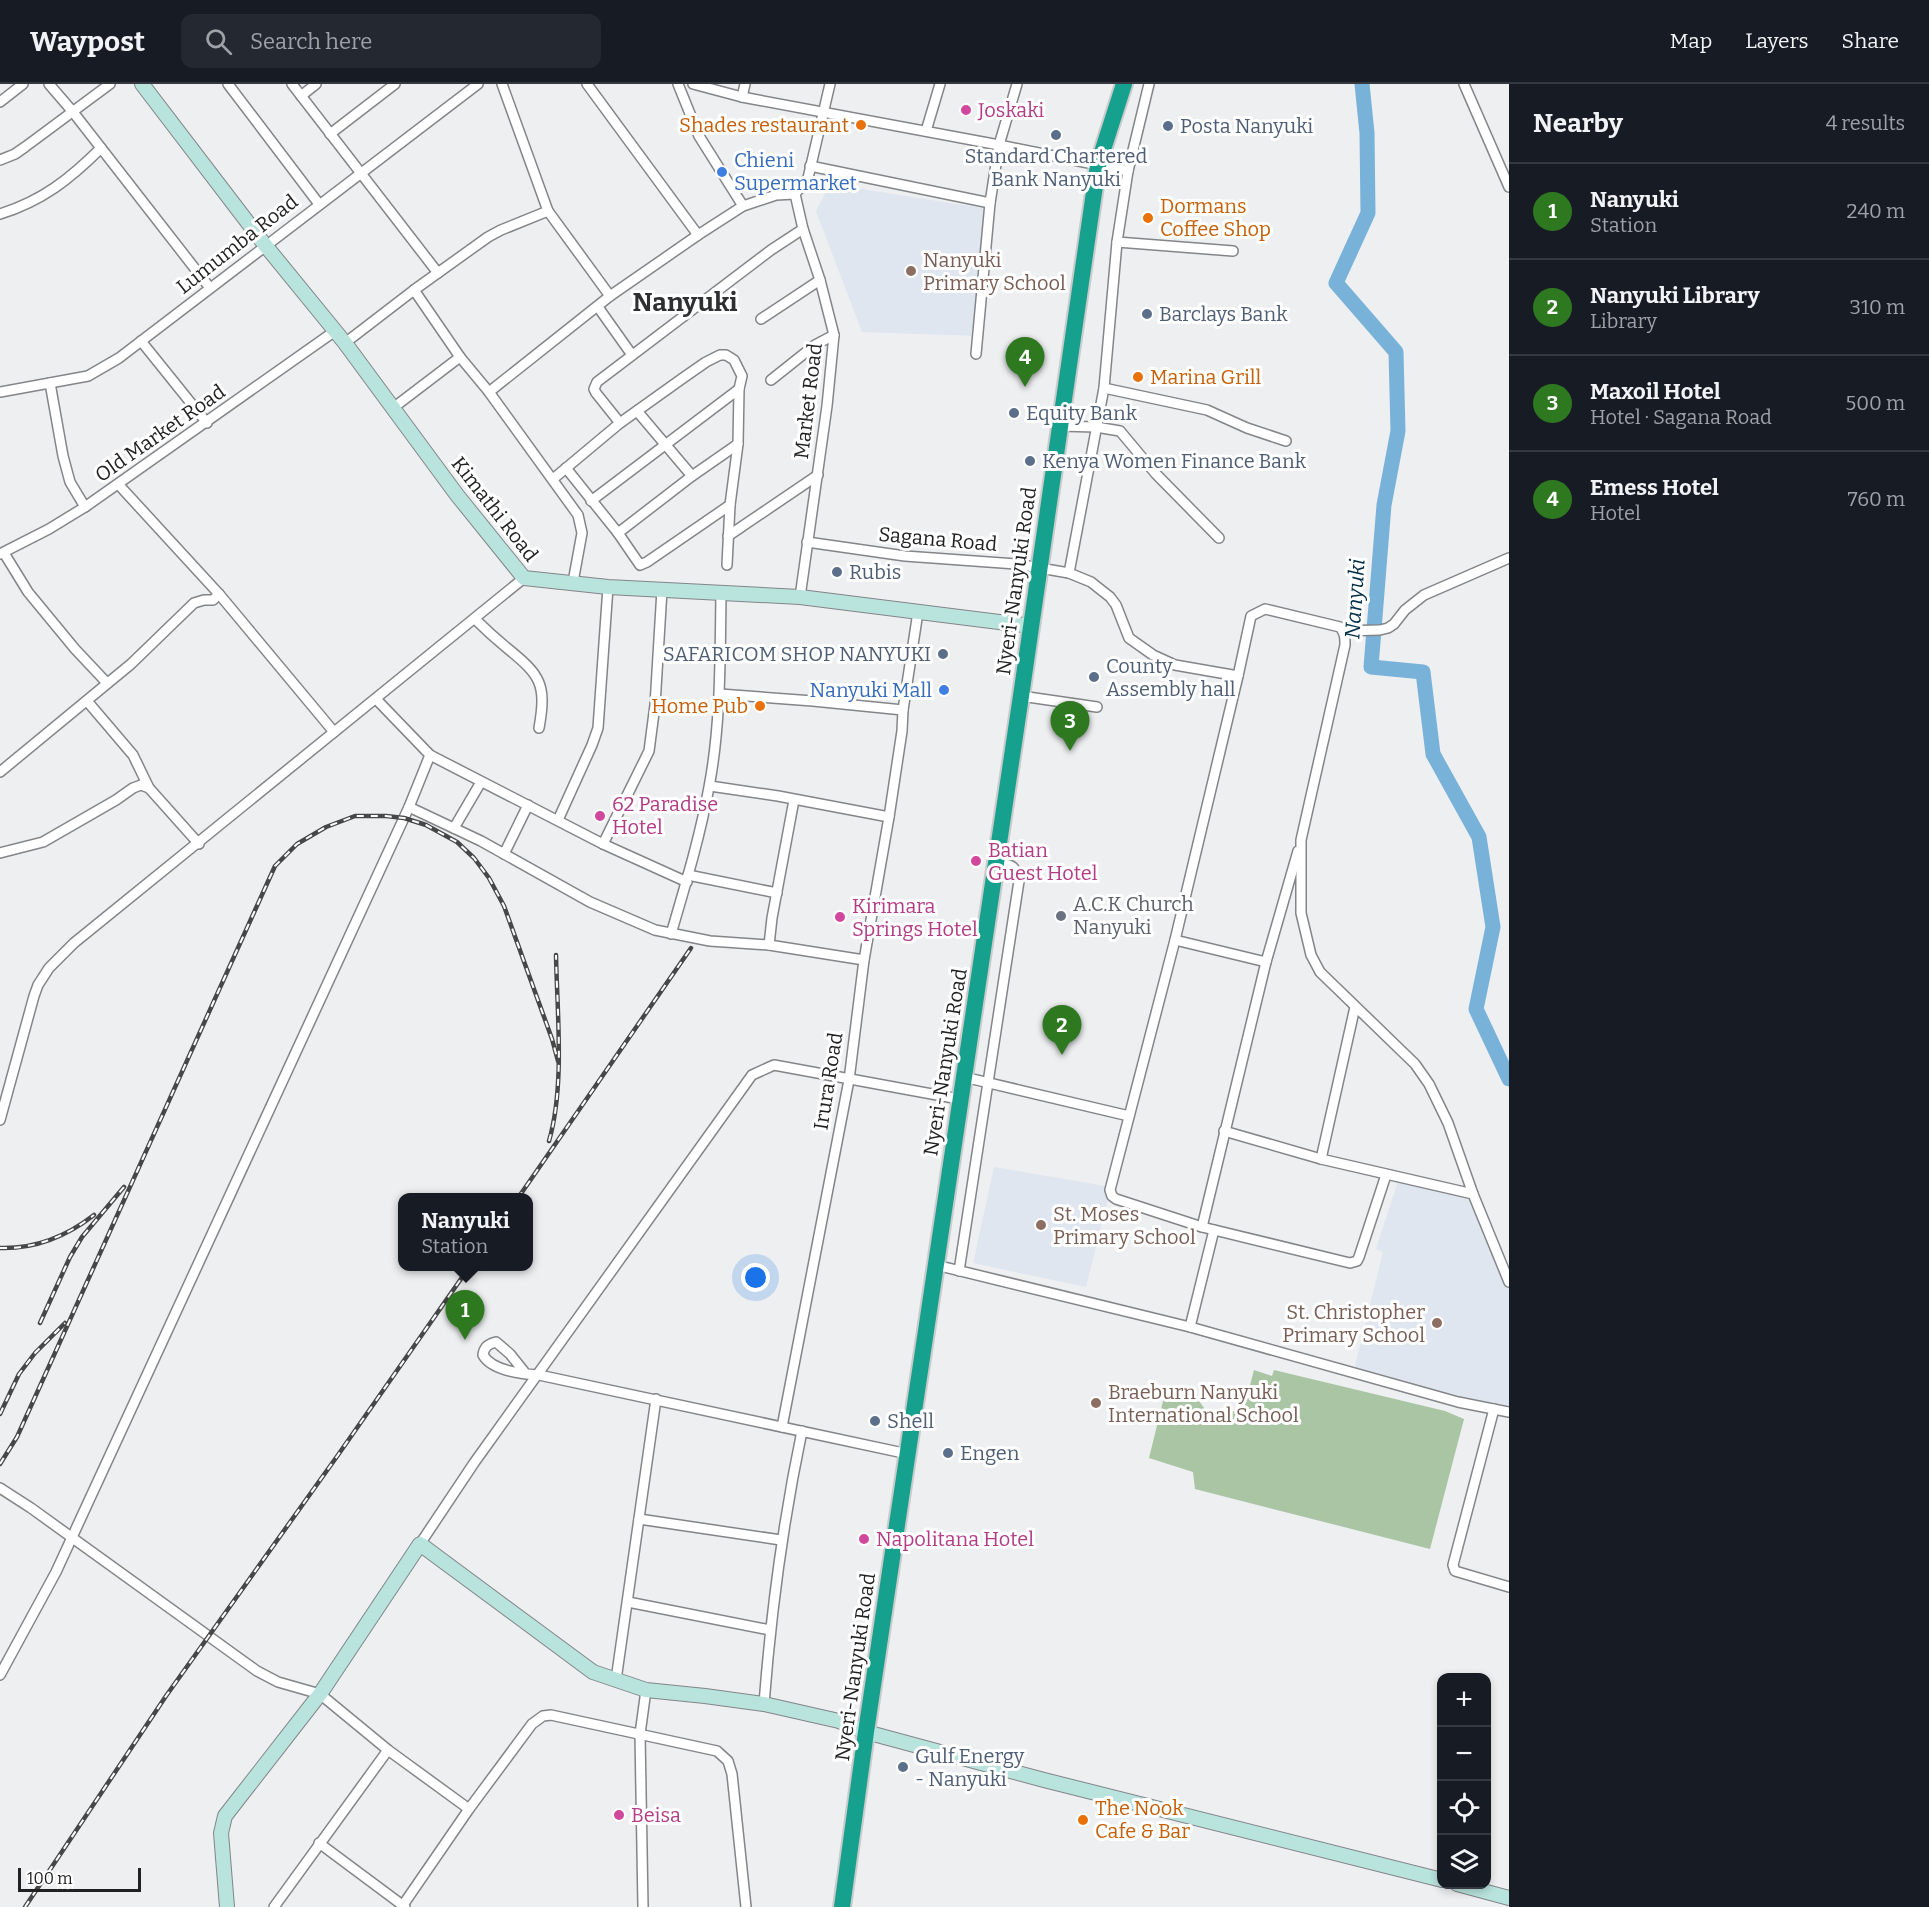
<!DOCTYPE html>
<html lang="en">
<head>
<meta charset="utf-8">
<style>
  :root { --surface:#171b24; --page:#242831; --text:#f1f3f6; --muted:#9ea1a6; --line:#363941; --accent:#2e7920 }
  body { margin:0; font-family:Bitter,serif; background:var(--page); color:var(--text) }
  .controls { position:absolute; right:18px; bottom:18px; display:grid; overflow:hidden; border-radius:12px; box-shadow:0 3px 9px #0003 }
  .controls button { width:54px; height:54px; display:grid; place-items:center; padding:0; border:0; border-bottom:2px solid var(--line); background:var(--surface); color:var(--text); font:30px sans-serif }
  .scale { position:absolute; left:18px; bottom:15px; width:123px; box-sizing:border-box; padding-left:6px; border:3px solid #212122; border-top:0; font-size:16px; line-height:21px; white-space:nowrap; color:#212122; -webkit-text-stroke:4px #fff; paint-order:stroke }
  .you { position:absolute; left:756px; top:1194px; width:21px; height:21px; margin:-15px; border:4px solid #fff; border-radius:50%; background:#1a73e8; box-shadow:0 0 0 9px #1a73e833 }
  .badge { display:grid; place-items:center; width:39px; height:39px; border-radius:50%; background:var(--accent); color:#fff; font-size:20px; font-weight:700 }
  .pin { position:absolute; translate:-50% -50px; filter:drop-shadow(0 2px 3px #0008) }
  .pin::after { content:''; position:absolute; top:32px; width:21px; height:18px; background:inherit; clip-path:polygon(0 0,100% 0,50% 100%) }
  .popup { position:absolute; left:398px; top:1109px; width:135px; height:78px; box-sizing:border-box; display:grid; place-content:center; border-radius:12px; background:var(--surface); filter:drop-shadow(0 2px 4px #0005); font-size:20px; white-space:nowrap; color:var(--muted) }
  .popup b { font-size:22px; color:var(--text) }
  .popup::after { content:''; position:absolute; left:50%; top:100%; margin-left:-12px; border:12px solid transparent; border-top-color:var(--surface) }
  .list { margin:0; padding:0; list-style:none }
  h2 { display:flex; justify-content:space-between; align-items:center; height:78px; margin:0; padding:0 24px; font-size:26px }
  h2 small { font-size:20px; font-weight:400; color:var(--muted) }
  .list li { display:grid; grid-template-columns:39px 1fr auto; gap:18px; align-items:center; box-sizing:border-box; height:96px; padding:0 24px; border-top:2px solid var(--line) }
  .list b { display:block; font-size:22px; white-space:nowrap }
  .list p { margin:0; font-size:20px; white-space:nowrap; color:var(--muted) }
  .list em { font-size:20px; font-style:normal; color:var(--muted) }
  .icon { flex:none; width:33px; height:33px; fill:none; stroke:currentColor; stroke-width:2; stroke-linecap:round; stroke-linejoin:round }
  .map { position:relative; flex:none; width:1509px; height:1823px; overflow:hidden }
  header { display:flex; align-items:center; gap:36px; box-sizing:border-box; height:84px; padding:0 30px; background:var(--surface); border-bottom:2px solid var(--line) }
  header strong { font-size:28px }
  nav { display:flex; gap:33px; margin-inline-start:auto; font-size:21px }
  .search { width:420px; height:54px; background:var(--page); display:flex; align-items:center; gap:15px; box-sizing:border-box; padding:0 21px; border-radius:12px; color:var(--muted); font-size:22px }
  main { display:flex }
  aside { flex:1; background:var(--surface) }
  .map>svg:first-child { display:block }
  .built { fill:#dfe6ef }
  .green { fill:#aac5a4 }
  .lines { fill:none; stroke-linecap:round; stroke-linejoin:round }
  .river { stroke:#78b2d9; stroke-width:15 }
  .street-casing { stroke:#838588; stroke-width:12 }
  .secondary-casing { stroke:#838588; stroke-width:16 }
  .highway-casing { stroke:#cacaca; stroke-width:20 }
  .street { stroke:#fff; stroke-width:9 }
  .secondary { stroke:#b9e3dd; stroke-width:14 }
  .highway { stroke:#15a18e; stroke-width:16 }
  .rail-casing { stroke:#474748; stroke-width:4.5 }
  .rail { stroke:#fff; stroke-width:2; stroke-dasharray:7; stroke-linecap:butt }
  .hotel-dot { fill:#d1479c; stroke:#fff; stroke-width:2 }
  .food-dot { fill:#e8710a; stroke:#fff; stroke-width:2 }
  .service-dot { fill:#5c6f8a; stroke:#fff; stroke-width:2 }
  .shop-dot { fill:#3f7fe0; stroke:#fff; stroke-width:2 }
  .education-dot { fill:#8d6e63; stroke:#fff; stroke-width:2 }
  .worship-dot { fill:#6b7280; stroke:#fff; stroke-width:2 }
  .labels { text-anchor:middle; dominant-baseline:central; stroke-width:6; stroke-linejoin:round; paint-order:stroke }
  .hotel-label { font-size:20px; fill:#b23c85; stroke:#fff; text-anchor:start }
  .food-label { font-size:20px; fill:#c56008; stroke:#fff; text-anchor:start }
  .service-label { font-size:20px; fill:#4e5e75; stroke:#fff; text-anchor:start }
  .shop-label { font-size:20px; fill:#366cbe; stroke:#fff; text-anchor:start }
  .street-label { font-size:20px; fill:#212122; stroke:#fff }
  .education-label { font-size:20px; fill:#785e54; stroke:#fff; text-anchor:start }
  .worship-label { font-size:20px; fill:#5b616d; stroke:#fff; text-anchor:start }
  .water-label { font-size:21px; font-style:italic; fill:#002e49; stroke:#fff }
  .district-label { font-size:26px; font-weight:bold; fill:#2e2f31; stroke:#fff }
</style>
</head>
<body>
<header>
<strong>Waypost</strong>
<div class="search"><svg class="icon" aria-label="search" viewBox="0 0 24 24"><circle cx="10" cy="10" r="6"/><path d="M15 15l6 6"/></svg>Search here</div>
<nav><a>Map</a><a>Layers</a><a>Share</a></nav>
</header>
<main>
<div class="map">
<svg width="1509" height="1823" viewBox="0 0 1509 1823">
  <rect width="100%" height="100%" fill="#edeff1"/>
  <!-- built -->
  <g class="built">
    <polygon points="830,100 988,125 976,252 862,248 816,127"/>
    <polygon points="994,1083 1111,1103 1086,1203 973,1179"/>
    <polygon points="1398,1097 1479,1117 1509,1192 1509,1324 1354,1286 1383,1168 1376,1165"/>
  </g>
  <!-- green -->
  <path class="green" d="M1254,1286L1272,1292L1274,1286L1445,1327L1464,1335L1430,1465L1195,1405L1193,1388L1149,1374L1165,1309L1197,1314C1201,1319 1205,1327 1210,1329C1220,1335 1232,1324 1243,1328Z"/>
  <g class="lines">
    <!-- river -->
    <polyline class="river" points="1362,0 1367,49 1368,129 1336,199 1396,268 1398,347 1384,421 1371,583 1423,588 1433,670 1479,753 1493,843 1476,925 1509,995"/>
    <!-- street casing -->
    <g class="street-casing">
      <g id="street">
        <polyline points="49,0 73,28 210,204"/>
        <polyline points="228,0 319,120"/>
        <polyline points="292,0 438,189"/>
        <polyline points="502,0 548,127 610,212"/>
        <polyline points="587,0 698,151"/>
        <polyline points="678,0 699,52 743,122"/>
        <polyline points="693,0 742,13 999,61 1128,87"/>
        <polyline points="1464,0 1509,103"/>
        <polyline points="301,12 316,0"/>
        <polyline points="742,13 745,0"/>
        <polyline points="0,18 23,0"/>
        <polyline points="926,47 940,0"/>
        <polyline points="330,50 395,0"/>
        <polyline points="0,76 15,70 25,63 110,0"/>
        <polyline points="810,82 990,119"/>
        <path d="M0,130C42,117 70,95 101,64"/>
        <polyline points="1117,158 1233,167"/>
        <polyline points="414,206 460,273 489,308 578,431 582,449 573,498"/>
        <polyline points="598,223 632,271"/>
        <polyline points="761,235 820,196"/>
        <polyline points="141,257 207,339"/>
        <polyline points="345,259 414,206 488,153 501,146 548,127"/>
        <polyline points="976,270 990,119 999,61 1017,0"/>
        <polyline points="771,296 815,261 834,251"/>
        <polyline points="50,299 63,372 70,398 85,423"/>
        <polyline points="1104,304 1207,326 1247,344 1286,357"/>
        <polyline points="0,308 88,292 119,274 478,0"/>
        <polyline points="489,308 610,212 698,151 743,122 776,111 795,110"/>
        <polyline points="393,324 460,273"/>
        <polyline points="637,327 692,392"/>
        <polyline points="620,339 596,309 594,305 597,298 771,166 803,145"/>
        <polyline points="1060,342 1096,343 1120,347 1156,390 1219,454"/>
        <polyline points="566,384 618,449 640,481 647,478 730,421"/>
        <polyline points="553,395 620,339 683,294 706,278 720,271 726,271 734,276 742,292 739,305 738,360 730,421 727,481"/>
        <polyline points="118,400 219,510 334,648"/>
        <polyline points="591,417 739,305"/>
        <polyline points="618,449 692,392 738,360"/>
        <polyline points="728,452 818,391"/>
        <polyline points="807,458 905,472 1016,480 1069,489 1091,498 1110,513 1116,521 1129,554 1153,571 1175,581 1238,592"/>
        <polyline points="4,469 28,508 75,565 107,599"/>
        <polyline points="0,470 49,445 85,423 335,247"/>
        <polyline points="1069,489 1104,304 1117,158 1128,87 1149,0"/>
        <polyline points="800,513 827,322 834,251 820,196 803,145 795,110 808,94 830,0"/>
        <path d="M475,535C485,545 496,555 507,564C540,591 547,599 539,644"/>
        <polyline points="1343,547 1380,546 1388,544 1394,540 1405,526 1424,511 1509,474"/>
        <polyline points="720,610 813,617 903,626"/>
        <polyline points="1021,612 1097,623"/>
        <polyline points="376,615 430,671 603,760 687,798"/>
        <polyline points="87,617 133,671 149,704"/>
        <polyline points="0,688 131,580 194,519 204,516 213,516 219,510"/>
        <polyline points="710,702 778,712 889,733"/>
        <polyline points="794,716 772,834 769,861 864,876"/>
        <polyline points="409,723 481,757 590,818 655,846 710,857 769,861"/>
        <polyline points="558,736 592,661 598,644 608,503"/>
        <polyline points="454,744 481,698"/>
        <polyline points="603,760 649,667 655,621 662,506"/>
        <polyline points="0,769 43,758 116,716 133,704 141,701 149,704 199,760"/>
        <polyline points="504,770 528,721"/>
        <polyline points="688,791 777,809"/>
        <path d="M671,850C685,802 700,753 709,703C721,640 720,574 721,510"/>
        <polyline points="1175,856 1266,878"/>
        <polyline points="964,993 1129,1032"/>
        <polyline points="0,1036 34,912 38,901 49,884 74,859 524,494"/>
        <polyline points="1224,1047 1321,1075 1473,1110"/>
        <polyline points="1321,1075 1355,923"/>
        <path d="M1386,1091L1359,1173L1357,1177L1350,1179L1202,1143L1116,1115L1112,1112L1110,1106L1175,856L1238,592L1251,532L1265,525L1340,543C1345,549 1345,554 1345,561L1301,756V829L1311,871L1320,888L1415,980L1429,1000L1448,1039L1473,1110L1509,1198"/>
        <polyline points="1202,1143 1266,878 1298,767"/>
        <polyline points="936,1181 1190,1243 1458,1318 1509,1328"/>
        <path d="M959,1187L1019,797C1015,780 1012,781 995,778"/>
        <polyline points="1190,1243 1214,1146"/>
        <path d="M526,1290L510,1270L496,1258C488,1260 484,1263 483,1271C492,1287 522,1290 539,1291L908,1370"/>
        <polyline points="1494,1325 1453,1481 1455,1487 1509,1503"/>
        <polyline points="782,1343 849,996 864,876 889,733 902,647 903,626 918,528"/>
        <polyline points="0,1404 31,1424 257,1587 278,1598 320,1610 388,1666 469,1725"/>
        <polyline points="639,1435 781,1456"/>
        <polyline points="420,1460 474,1379 752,991 774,981 959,1015"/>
        <polyline points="628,1518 770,1546"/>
        <polyline points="0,1591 56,1488 409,723 430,671"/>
        <polyline points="616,1596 656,1315"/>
        <path d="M764,1620C771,1528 783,1438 802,1347"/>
        <polyline points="319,1759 405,1823"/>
        <polyline points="403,1821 469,1725 532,1640 543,1632 551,1631 717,1667 728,1677 732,1690 746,1823"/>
        <polyline points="274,1823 388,1666"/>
        <polyline points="643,1823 640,1650 646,1606"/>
      </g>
    </g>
    <!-- secondary casing -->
    <g class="secondary-casing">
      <g id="secondary">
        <polyline points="142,0 265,161 345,259 457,411 524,494 608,503 800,513 1031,542"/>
        <polyline points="1457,1800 1509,1814"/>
        <polyline points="227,1823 221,1749 225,1732 320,1610 420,1460 593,1588 646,1606 705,1612 764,1620 839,1637 866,1648 1044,1696 1442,1796"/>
      </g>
    </g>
    <!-- highway casing -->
    <g class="highway-casing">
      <polyline id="highway" points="842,1823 866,1648 1021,612 1098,81 1124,0"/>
    </g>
    <!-- street -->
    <use href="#street" class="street"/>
    <!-- secondary -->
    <use href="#secondary" class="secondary"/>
    <!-- highway -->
    <use href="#highway" class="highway"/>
    <!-- rail casing -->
    <g class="rail-casing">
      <g id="rail">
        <path d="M549,1057C565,1002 557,928 556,871"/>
        <polyline points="518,1114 691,864"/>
        <path d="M0,1164C35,1165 67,1152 94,1131"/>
        <polyline points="40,1239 70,1173 82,1153 124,1103"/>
        <polyline points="0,1330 19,1290 35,1269 65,1239"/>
        <polyline points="0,1380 17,1353 275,782 297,760 326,743 355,732 386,732 404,734 426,741 457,758 474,774 489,794 504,822 552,955 558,977"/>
        <polyline points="25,1823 166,1612 338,1371 470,1182"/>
      </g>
    </g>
    <!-- rail -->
    <use href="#rail" class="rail"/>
  </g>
  <!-- markers -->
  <g class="hotel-dot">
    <circle cx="966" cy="26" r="6"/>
    <circle cx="600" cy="732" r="6"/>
    <circle cx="976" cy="777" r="6"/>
    <circle cx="840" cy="833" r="6"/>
    <circle cx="864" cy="1455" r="6"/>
    <circle cx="619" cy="1731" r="6"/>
  </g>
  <g class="food-dot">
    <circle cx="861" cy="41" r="6"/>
    <circle cx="1148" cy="134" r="6"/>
    <circle cx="1138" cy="293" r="6"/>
    <circle cx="760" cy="622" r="6"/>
    <circle cx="1083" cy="1736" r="6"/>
  </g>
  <g class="service-dot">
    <circle cx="1168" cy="42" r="6"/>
    <circle cx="1056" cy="51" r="6"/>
    <circle cx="1147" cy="230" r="6"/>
    <circle cx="1014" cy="329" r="6"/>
    <circle cx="1030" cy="377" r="6"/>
    <circle cx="837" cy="488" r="6"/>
    <circle cx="943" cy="570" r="6"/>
    <circle cx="1094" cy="593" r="6"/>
    <circle cx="875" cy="1337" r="6"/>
    <circle cx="948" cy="1369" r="6"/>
    <circle cx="903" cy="1683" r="6"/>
  </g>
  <g class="shop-dot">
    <circle cx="722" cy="88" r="6"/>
    <circle cx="944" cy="606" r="6"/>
  </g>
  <g class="education-dot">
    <circle cx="911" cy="187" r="6"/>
    <circle cx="1041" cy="1141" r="6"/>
    <circle cx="1437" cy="1239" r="6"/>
    <circle cx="1096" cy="1319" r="6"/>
  </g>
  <circle class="worship-dot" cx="1061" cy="832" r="6"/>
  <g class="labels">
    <!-- hotel labels -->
    <g class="hotel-label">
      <text x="978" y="26">Joskaki</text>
      <text x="612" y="720">62 Paradise<tspan x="612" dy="23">Hotel</tspan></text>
      <text x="988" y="766">Batian<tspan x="988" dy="23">Guest Hotel</tspan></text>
      <text x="852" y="822">Kirimara<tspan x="852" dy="23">Springs Hotel</tspan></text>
      <text x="876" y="1455">Napolitana Hotel</text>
      <text x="631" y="1731">Beisa</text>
    </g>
    <!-- food labels -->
    <g class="food-label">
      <text x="849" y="41" text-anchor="end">Shades restaurant</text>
      <text x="1160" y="122">Dormans<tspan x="1160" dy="23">Coffee Shop</tspan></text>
      <text x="1150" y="293">Marina Grill</text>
      <text x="748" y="622" text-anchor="end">Home Pub</text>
      <text x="1095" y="1724">The Nook<tspan x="1095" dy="23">Cafe &amp; Bar</tspan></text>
    </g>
    <!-- service labels -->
    <g class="service-label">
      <text x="1180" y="42">Posta Nanyuki</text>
      <text x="1056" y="72" text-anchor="middle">Standard Chartered<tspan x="1056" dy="23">Bank Nanyuki</tspan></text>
      <text x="1159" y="230">Barclays Bank</text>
      <text x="1026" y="329">Equity Bank</text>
      <text x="1042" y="377">Kenya Women Finance Bank</text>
      <text x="849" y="488">Rubis</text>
      <text x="931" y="570" text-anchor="end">SAFARICOM SHOP NANYUKI</text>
      <text x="1106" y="582">County<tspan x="1106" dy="23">Assembly hall</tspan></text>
      <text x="887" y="1337">Shell</text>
      <text x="960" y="1369">Engen</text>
      <text x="915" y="1672">Gulf Energy<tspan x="915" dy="23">- Nanyuki</tspan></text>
    </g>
    <!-- shop labels -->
    <g class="shop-label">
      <text x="734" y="76">Chieni<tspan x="734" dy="23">Supermarket</tspan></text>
      <text x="932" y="606" text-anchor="end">Nanyuki Mall</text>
    </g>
    <!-- street labels -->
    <g class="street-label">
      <text transform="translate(237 160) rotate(-38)">Lumumba Road</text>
      <text transform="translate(808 317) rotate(-83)">Market Road</text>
      <text transform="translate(160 349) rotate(-35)">Old Market Road</text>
      <text transform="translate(495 425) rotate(52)">Kimathi Road</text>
      <text transform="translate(938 455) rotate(5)">Sagana Road</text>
      <text transform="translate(1016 497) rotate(-82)">Nyeri-Nanyuki Road</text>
      <text transform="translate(945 978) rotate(-81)">Nyeri-Nanyuki Road</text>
      <text transform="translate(828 997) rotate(-81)">Irura Road</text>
      <text transform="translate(855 1583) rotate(-82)">Nyeri-Nanyuki Road</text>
    </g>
    <!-- education labels -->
    <g class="education-label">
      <text x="923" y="176">Nanyuki<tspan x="923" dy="23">Primary School</tspan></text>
      <text x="1053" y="1130">St. Moses<tspan x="1053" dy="23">Primary School</tspan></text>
      <text x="1425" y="1228" text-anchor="end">St. Christopher<tspan x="1425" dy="23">Primary School</tspan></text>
      <text x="1108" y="1308">Braeburn Nanyuki<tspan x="1108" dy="23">International School</tspan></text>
    </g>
    <!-- worship labels -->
    <g class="worship-label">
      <text x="1073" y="820">A.C.K Church<tspan x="1073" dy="23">Nanyuki</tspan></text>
    </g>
    <!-- water labels -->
    <g class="water-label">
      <text transform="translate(1355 515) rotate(-86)">Nanyuki</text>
    </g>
    <!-- district labels -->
    <g class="district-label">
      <text x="685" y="218">Nanyuki</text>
    </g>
  </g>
</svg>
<div class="controls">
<button>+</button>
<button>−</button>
<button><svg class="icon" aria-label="locate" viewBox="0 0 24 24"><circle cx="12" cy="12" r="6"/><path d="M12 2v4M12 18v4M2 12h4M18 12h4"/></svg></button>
<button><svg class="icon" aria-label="layers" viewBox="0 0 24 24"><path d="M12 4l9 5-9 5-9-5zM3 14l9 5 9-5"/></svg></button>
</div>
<div class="scale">100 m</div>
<div class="you"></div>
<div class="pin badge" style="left:465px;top:1256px">1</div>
<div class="popup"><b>Nanyuki</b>Station</div>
<div class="pin badge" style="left:1062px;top:971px">2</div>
<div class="pin badge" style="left:1070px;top:667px">3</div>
<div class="pin badge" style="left:1025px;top:303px">4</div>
</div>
<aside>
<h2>Nearby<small>4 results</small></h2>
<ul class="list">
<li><span class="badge">1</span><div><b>Nanyuki</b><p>Station</p></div><em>240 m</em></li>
<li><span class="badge">2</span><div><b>Nanyuki Library</b><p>Library</p></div><em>310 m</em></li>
<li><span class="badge">3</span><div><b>Maxoil Hotel</b><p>Hotel · Sagana Road</p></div><em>500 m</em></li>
<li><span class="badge">4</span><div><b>Emess Hotel</b><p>Hotel</p></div><em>760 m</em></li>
</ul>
</aside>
</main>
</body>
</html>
